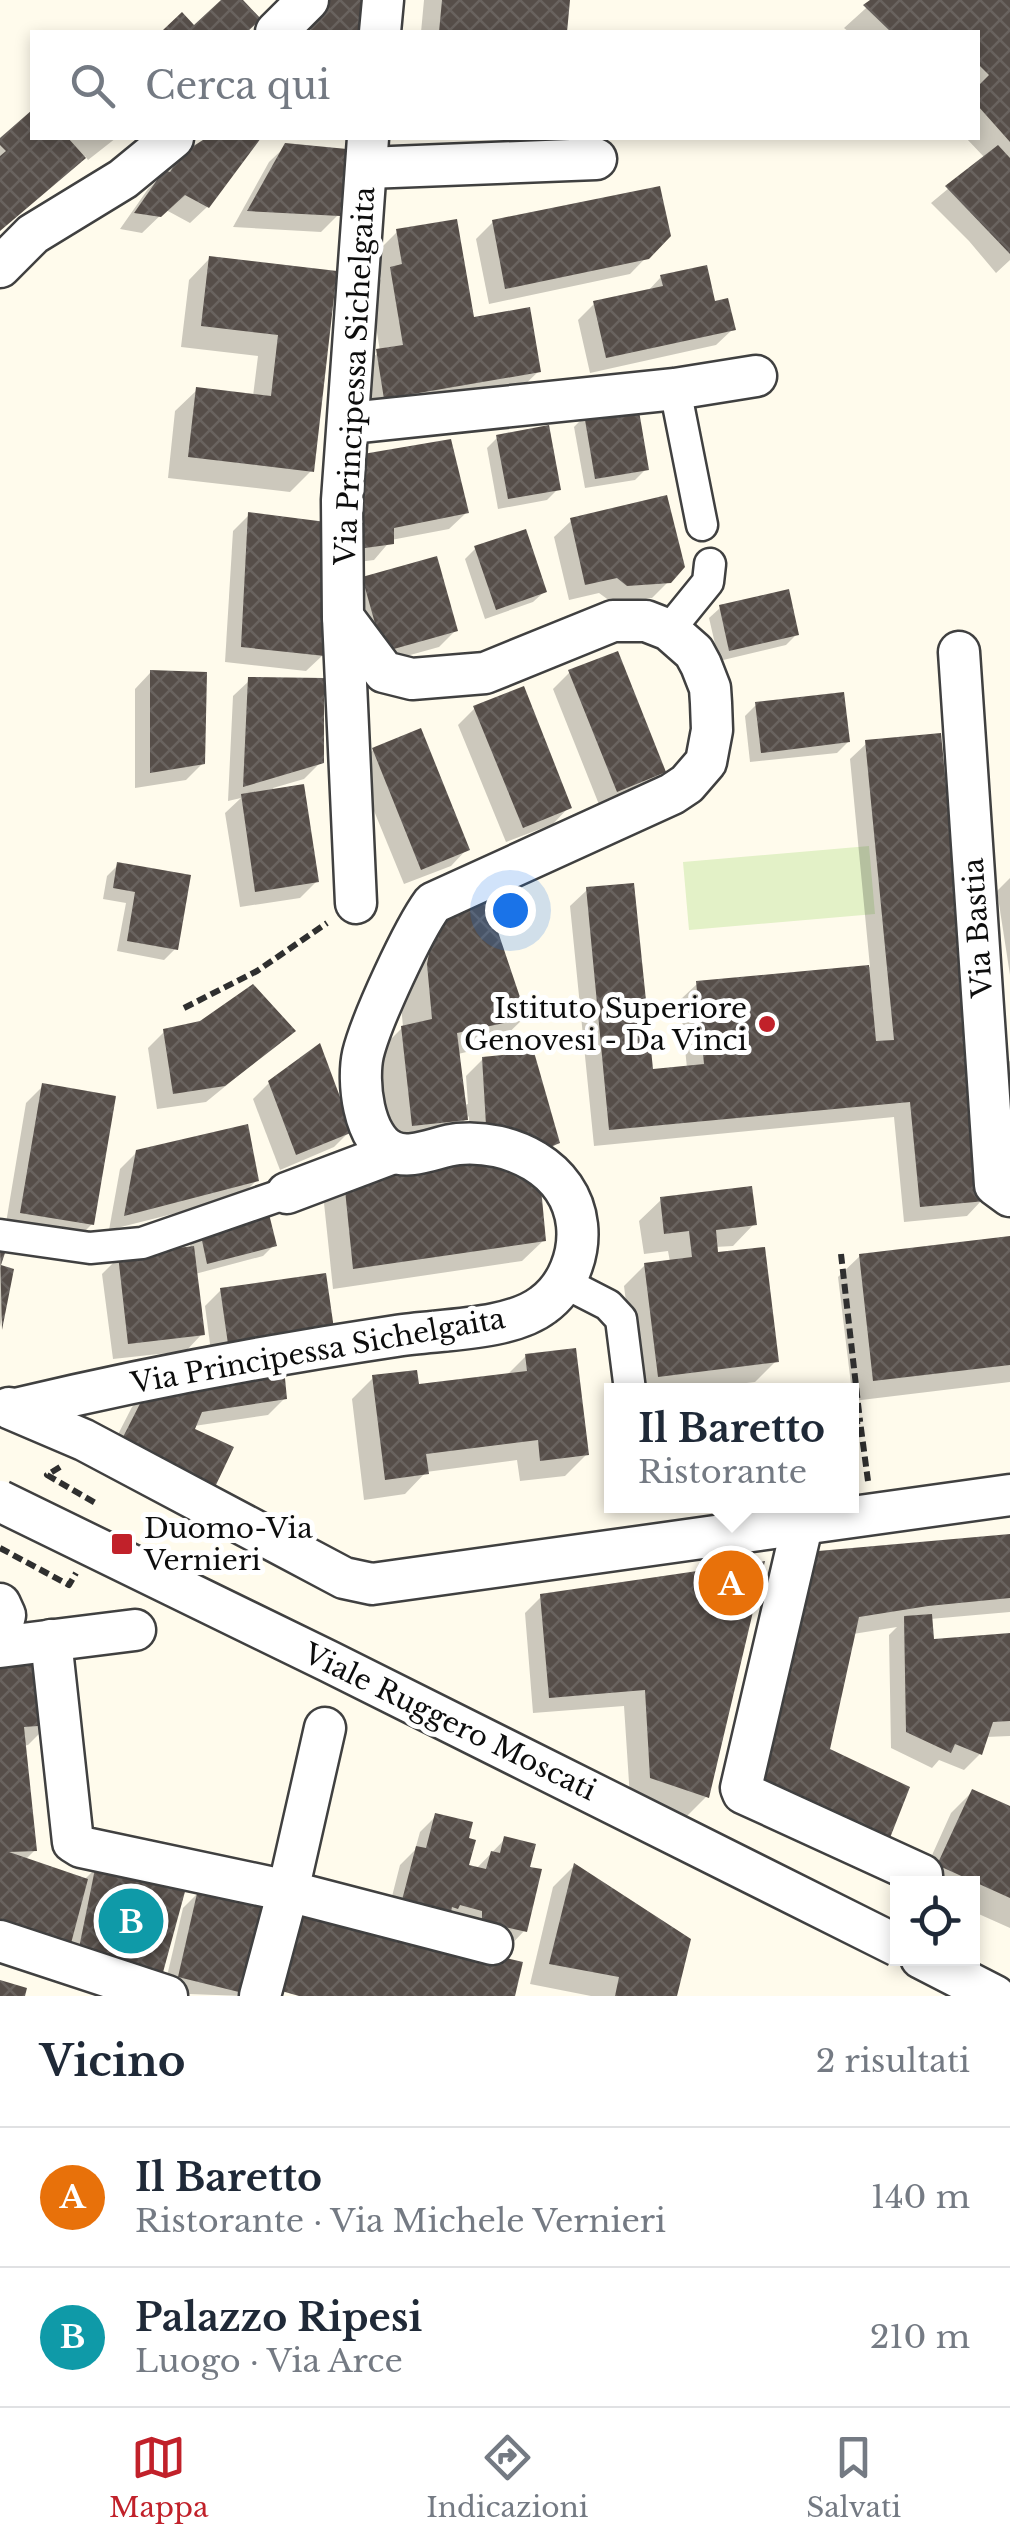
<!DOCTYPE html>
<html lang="it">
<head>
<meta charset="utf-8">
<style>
  :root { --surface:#fff; --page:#f6f6f7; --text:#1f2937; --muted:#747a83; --line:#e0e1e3; --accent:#c1212a }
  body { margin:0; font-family:"Libre Baskerville",serif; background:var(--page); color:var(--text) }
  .controls { position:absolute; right:30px; bottom:30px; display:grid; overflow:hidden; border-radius:0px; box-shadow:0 5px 15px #0003 }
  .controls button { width:90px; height:90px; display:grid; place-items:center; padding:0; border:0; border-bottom:2px solid var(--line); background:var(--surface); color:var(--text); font:50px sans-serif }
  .you { position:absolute; left:510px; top:910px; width:35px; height:35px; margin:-25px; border:8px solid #fff; border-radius:50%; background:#1a73e8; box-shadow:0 0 0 15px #1a73e833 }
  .badge { display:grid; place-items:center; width:65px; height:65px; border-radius:50%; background:var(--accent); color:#fff; font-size:32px; font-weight:700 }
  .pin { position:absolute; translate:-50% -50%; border:5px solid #fff; box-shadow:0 2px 10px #0006 }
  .popup { position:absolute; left:604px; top:1383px; width:255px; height:130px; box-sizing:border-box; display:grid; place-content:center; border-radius:0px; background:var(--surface); filter:drop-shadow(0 2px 8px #0005); font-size:32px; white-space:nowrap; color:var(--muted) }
  .popup b { font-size:38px; color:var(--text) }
  .popup::after { content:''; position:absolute; left:50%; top:100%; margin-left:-20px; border:20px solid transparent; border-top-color:var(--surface) }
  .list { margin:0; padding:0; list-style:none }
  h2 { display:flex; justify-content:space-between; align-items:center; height:130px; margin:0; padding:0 40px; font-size:42px }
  h2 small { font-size:32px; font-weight:400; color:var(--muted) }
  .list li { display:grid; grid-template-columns:65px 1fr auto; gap:30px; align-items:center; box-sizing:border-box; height:140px; padding:0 40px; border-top:2px solid var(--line) }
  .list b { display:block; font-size:38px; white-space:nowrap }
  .list p { margin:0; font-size:32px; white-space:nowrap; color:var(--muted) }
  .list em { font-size:32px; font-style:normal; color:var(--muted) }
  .icon { flex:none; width:55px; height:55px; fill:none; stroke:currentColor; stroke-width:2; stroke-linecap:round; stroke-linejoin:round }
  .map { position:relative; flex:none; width:1010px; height:1996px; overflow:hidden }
  .search { position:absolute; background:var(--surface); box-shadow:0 5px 15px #0003; left:30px; right:30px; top:30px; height:110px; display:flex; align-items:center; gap:25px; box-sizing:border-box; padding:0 35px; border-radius:0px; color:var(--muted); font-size:38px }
  .sheet { height:410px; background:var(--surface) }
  nav { display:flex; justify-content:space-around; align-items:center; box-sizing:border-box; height:140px; border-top:2px solid var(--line); background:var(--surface); font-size:28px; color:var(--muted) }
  nav a { display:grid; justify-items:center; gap:5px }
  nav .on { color:var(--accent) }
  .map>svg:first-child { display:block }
  .pitch { fill:#e3f1c7 }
  .shadow { fill:#0003 }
  .building { fill:url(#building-cross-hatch) }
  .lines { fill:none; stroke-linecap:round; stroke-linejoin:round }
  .pedestrian-casing { stroke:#404040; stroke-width:35 }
  .minor-casing { stroke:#404040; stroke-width:45 }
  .path { stroke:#2f2f2f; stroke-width:6; stroke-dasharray:10 5; stroke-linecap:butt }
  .pedestrian { stroke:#fff; stroke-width:30 }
  .minor { stroke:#fff; stroke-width:40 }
  .minor-bridge-casing { stroke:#404040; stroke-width:45; stroke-linecap:butt }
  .minor-bridge { stroke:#fff; stroke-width:40 }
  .poi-dot { fill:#c1212a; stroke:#fff; stroke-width:4 }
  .labels { text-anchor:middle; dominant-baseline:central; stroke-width:10; stroke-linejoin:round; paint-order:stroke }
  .street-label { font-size:28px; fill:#0d0d0d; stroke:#fff }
  .poi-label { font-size:28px; fill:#0d0d0d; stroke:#fff; text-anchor:end }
</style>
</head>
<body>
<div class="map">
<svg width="1010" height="1996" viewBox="0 0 1010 1996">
  <defs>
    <pattern id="building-cross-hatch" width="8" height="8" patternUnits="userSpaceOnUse" patternTransform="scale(2.5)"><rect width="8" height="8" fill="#564e49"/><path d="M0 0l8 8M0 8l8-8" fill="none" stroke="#69635f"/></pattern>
  </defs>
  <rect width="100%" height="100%" fill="#fffbec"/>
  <!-- pitch -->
  <polygon class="pitch" points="869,846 875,914 689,930 683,862"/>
  <!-- shadow -->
  <g class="shadow">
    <polygon points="225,0 240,0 258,19 244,32 164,32 182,16 194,29"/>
    <polygon points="322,0 362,0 358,32 304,32"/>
    <polygon points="424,0 568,0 564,32 421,32"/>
    <polygon points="875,0 1010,0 1010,260 996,273 969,241 931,203 985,158 966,138 978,138 978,32 849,32 844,28"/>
    <polygon points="32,114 32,138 116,138 88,160 85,156 0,230 0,141"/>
    <polygon points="210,138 258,138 207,207 190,223 166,210 142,233 120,229 148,189 182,156"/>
    <polygon points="286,146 338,215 321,232 233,227 269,162"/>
    <polygon points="493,222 668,235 630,274 489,304 476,239"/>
    <polygon points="397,232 472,320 539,371 517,392 364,419 356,373 380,351 370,290 381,279 376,253"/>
    <polygon points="210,258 334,273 311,471 290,492 168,478 175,411 197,390 253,396 258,356 181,347 189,280"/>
    <polygon points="661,277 713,304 733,329 716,345 590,373 578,320 595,303 647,292"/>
    <polygon points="585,416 646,469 635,480 585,488 574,427"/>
    <polygon points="498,437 558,489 547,500 498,509 487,448"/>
    <polygon points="348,473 466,513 449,529 391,540 374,560 343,564"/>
    <polygon points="249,515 323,655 306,671 225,662 233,531"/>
    <polygon points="571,521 669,581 652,598 610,601 599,593 569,600 554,537"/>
    <polygon points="476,548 544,592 533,602 485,619 465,559"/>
    <polygon points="363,579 455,631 439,647 367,667 347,596"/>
    <polygon points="720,608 797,634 786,645 719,661 709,618"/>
    <polygon points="616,654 664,771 647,788 600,807 553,689 569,673"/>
    <polygon points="151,672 203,763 186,780 135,788 135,689"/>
    <polygon points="250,680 321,762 304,779 273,788 317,881 300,898 240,907 225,813 241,798 228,801 233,696"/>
    <polygon points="756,705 848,742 837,753 750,762 745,716"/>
    <polygon points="475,708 569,807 553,824 506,842 458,725"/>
    <polygon points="867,743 973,1089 990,1071 1010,1061 1010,1170 967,1216 904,1222 894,1117 594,1146 570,906 587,890 650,1071 687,1068 680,1000 697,984 870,967 850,759"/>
    <polygon points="373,750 467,849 451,866 404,884 356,767"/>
    <polygon points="118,865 175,949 164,960 117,951 126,903 103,899 107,876"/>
    <polygon points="1010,878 1010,975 997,891"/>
    <polygon points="483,893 525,1017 496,1045 458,1054 464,1105 468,1104 466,1076 483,1059 557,1143 541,1159 470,1142 469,1116 437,1148 384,1153 374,1056 403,1027 400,994 410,943"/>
    <polygon points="293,1031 206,1102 157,1109 148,1048 164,1032"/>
    <polygon points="270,1082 350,1131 334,1147 280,1170 253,1099"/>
    <polygon points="43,1086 92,1224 76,1240 5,1229 26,1103"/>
    <polygon points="137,1152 256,1181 240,1197 109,1230 120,1169"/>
    <polygon points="346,1182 544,1240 522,1261 333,1289 324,1203"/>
    <polygon points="661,1200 754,1224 733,1246 715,1247 776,1361 755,1382 687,1390 637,1390 624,1286 645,1265 670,1262 668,1251 644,1254 639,1221"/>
    <polygon points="201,1234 274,1245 263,1256 195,1274 202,1334 186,1351 113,1359 102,1274 119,1257 191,1248 190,1245"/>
    <polygon points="1010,1238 1010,1382 853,1401 838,1277 860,1256"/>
    <polygon points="0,1267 11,1271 0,1327"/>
    <polygon points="324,1276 212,1359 205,1306 221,1290"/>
    <polygon points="526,1356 586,1455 565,1476 520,1481 517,1460 426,1472 405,1494 364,1500 352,1399 373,1378 417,1387 506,1376"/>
    <polygon points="149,1390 285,1398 268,1415 194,1426 107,1456 132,1407"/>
    <polygon points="1010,1537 1010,1612 930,1619 932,1641 1010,1635 1010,1736 986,1737 980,1754 964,1770 939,1760 932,1768 891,1748 889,1635 897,1627 853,1634 736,1807 787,1576"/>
    <polygon points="638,1583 706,1797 685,1818 630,1798 624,1706 533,1713 525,1613 541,1597"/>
    <polygon points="0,1667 49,1724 28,1745 23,1746 35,1850 25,1860 84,1880 97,1867 159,1975 0,1950"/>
    <polygon points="972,1792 1010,1809 1010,1928 972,1911 972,1884 919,1884 951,1813"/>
    <polygon points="436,1816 466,1867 476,1869 505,1839 527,1869 524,1931 508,1948 386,1920 400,1865 415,1850 420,1832"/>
    <polygon points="574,1866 675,1996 591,1996 530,1984 553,1887"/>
    <polygon points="199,1892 266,1909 242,1996 163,1993 183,1908"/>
  </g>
  <!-- building -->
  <g class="building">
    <polygon points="221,0 243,0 261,19 247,32 163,30 182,12 194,25"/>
    <polygon points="327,0 364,0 361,32 309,32"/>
    <polygon points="442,0 570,0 567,32 439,32"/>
    <polygon points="870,0 1010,0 1010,142 978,106 978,86 989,75 978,64 978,32 923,32 920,30 891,32 863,5"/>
    <polygon points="32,110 32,138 68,138 86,158 0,231 0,156 6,151 0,145 0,138"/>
    <polygon points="206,138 261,138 209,208 185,195 161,217 134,213 164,170 170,172 181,154"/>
    <polygon points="285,143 347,149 340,216 247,211"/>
    <polygon points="998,145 1010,158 1010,254 945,186"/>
    <polygon points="660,186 671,236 649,259 505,289 492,220"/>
    <polygon points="457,219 474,317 530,307 541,372 384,399 376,349 403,345 390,267 402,264 396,229"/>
    <polygon points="209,256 337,271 314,472 188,457 196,387 271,396 278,335 201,326"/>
    <polygon points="707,265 715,301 728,298 736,330 606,358 593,301 663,286 660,275"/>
    <polygon points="638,405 649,470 595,479 584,414"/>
    <polygon points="549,425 561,490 508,499 496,435"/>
    <polygon points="451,439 469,513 394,528 394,544 358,549 363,454"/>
    <polygon points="667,495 685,567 671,583 627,586 617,578 585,585 570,518"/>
    <polygon points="248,512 326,522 325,656 241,647"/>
    <polygon points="526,529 547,592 496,610 474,546"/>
    <polygon points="437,556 458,631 383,652 362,577"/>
    <polygon points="789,589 799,635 729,651 719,605"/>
    <polygon points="618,651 666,772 617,792 568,670"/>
    <polygon points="150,670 207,672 205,764 150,773"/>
    <polygon points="248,677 324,678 324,763 243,787"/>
    <polygon points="524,686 572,808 523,828 473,706"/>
    <polygon points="844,692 850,742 761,753 755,702"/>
    <polygon points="421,728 470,850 421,870 372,748"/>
    <polygon points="941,733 986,1201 920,1207 910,1102 609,1130 586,887 634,883 653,1069 704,1064 696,981 869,965 876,1041 894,1040 865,740"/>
    <polygon points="304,784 319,882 255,892 241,794"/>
    <polygon points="117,862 191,875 178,950 127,941 135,892 113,888"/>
    <polygon points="484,890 527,1018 457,1033 468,1120 412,1126 401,1026 432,1019 427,964 437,912"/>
    <polygon points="253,984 296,1031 225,1086 173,1094 163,1029 200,1021"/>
    <polygon points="320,1043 353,1132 296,1155 268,1081"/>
    <polygon points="534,1052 560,1143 540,1151 486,1125 482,1057"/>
    <polygon points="42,1083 116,1096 94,1225 20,1213"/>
    <polygon points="248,1124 259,1181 124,1216 136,1150"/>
    <polygon points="469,1157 523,1166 541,1188 546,1241 353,1269 344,1180"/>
    <polygon points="752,1186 757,1225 716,1230 718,1252 765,1247 779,1362 658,1377 644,1263 692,1257 689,1231 664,1234 660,1197"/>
    <polygon points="269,1214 277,1246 207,1264 200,1231"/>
    <polygon points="1010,1236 1010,1365 873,1381 859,1254"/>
    <polygon points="194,1246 205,1335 128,1344 118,1255"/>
    <polygon points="0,1249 6,1250 1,1265 14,1269 2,1330"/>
    <polygon points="326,1273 334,1329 228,1344 220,1288"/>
    <polygon points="576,1348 589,1455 540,1461 538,1440 426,1454 429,1474 385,1480 372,1375 417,1370 419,1384 527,1371 525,1354"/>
    <polygon points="284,1368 287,1399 202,1412 195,1429 234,1447 215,1487 122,1439 148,1388"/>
    <polygon points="1010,1534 1010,1598 928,1606 859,1617 830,1749 910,1787 886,1848 756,1786 807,1552"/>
    <polygon points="765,1561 709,1798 650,1778 645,1690 549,1698 540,1594"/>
    <polygon points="932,1614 934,1639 1010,1633 1010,1721 993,1722 982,1755 955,1744 951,1753 906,1732 904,1616"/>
    <polygon points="44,1661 52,1725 24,1727 37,1851 9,1852 88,1879 69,1951 0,1928 0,1665"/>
    <polygon points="972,1789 1010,1806 1010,1898 937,1865"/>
    <polygon points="435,1813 473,1822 469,1838 476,1840 469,1865 486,1869 491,1851 500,1853 504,1836 536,1844 530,1867 542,1869 527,1932 482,1922 482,1911 460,1905 458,1909 452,1907 450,1917 401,1904 416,1846 426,1848"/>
    <polygon points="574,1863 691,1939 677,1996 615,1996 619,1977 549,1964"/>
    <polygon points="96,1864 186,1888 162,1976 78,1953"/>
    <polygon points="198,1889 269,1907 247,1994 178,1977"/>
    <polygon points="301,1912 523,1962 515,1996 299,1996 278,1990"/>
    <polygon points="0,1980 27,1988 25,1996 0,1996"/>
  </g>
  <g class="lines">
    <!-- pedestrian casing -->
    <g class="pedestrian-casing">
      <g id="pedestrian">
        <polyline points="675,389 702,525"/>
        <polyline points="669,630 708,582 710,564"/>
        <polyline points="0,1235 90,1248 142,1243 287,1193"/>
        <polyline points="565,1283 608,1305 621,1319 630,1390"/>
      </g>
    </g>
    <!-- minor casing -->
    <g class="minor-casing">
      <g id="minor">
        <polyline points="276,32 308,0"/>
        <polyline points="380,32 383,0"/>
        <polyline points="367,168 596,159"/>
        <polyline points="0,267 33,234 123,179 173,138"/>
        <polyline points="350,423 675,389 756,376"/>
        <polyline points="343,617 356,903"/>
        <polyline points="959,652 995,1185 1010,1196"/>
        <polyline points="287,1193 393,1153"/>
        <polyline points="9,1408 84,1440 344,1578 372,1584 1010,1495"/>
        <path d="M16,1409C141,1379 269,1355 396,1336C438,1329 509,1331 543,1305C568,1287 580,1254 577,1225C571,1168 510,1139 458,1144C437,1146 411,1161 391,1151C363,1138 357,1081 363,1054C371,1021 413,930 433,903L672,794L687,784L706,762L712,730L711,703L710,688L701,665L694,652L669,630L646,621H613L485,673L412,679L384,672L343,617L342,500L368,138"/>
        <polyline points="802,1526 741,1788 743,1793 922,1875"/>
        <polyline points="0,1604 5,1615 0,1636"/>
        <polyline points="51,1640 73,1842 81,1847 288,1891 260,1996"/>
        <polyline points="0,1647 135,1630"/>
        <polyline points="325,1728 288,1891 492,1944"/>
        <polyline points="0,1941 167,1996"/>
        <polyline points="921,1958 995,1996"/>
      </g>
    </g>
    <!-- path -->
    <g class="path">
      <polyline points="184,1008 257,971 327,923"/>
      <polyline points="841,1254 860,1421"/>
      <polyline points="851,1422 860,1421 868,1481"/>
      <polyline points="60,1467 47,1475 97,1504"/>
      <polyline points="0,1548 69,1585 76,1573"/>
    </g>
    <!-- pedestrian -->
    <use href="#pedestrian" class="pedestrian"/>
    <!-- minor -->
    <use href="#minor" class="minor"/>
    <!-- minor-bridge casing -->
    <g class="minor-bridge-casing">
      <polyline id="minor-bridge" points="0,1501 328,1661 898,1946"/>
    </g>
    <!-- minor-bridge -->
    <use href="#minor-bridge" class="minor-bridge"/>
  </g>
  <!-- markers -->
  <g class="poi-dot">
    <circle cx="767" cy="1024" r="10"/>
    <rect x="110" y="1532" width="24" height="24" rx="5"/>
  </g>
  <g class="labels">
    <!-- street labels -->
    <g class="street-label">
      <text transform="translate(355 376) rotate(-87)">Via Principessa Sichelgaita</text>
      <text transform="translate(978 928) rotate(-94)">Via Bastia</text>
      <text transform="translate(318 1351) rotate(-10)">Via Principessa Sichelgaita</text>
      <text transform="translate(450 1722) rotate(26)">Viale Ruggero Moscati</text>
    </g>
    <!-- poi labels -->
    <g class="poi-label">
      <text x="747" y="1008">Istituto Superiore<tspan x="747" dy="32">Genovesi - Da Vinci</tspan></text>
      <text x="144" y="1528" text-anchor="start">Duomo-Via<tspan x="144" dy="32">Vernieri</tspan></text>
    </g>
  </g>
</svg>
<div class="controls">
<button><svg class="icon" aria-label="locate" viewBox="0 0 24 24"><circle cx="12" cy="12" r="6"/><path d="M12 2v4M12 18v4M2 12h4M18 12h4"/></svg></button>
</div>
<div class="you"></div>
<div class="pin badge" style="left:731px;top:1583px;background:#e8710a">A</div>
<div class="popup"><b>Il Baretto</b>Ristorante</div>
<div class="pin badge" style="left:131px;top:1921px;background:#0f9aa8">B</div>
<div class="search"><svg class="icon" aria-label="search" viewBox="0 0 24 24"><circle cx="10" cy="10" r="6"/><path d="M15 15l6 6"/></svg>Cerca qui</div>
</div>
<section class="sheet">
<h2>Vicino<small>2 risultati</small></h2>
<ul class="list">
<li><span class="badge" style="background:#e8710a">A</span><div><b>Il Baretto</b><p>Ristorante · Via Michele Vernieri</p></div><em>140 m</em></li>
<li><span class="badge" style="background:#0f9aa8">B</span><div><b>Palazzo Ripesi</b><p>Luogo · Via Arce</p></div><em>210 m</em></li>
</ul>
</section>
<nav>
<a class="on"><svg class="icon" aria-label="map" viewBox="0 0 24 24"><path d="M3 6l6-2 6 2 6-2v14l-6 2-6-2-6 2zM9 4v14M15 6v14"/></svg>Mappa</a>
<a><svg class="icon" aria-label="directions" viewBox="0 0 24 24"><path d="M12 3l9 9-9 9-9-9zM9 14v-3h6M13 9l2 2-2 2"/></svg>Indicazioni</a>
<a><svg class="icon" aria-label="saved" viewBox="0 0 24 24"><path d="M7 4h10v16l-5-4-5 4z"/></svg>Salvati</a>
</nav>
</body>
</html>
